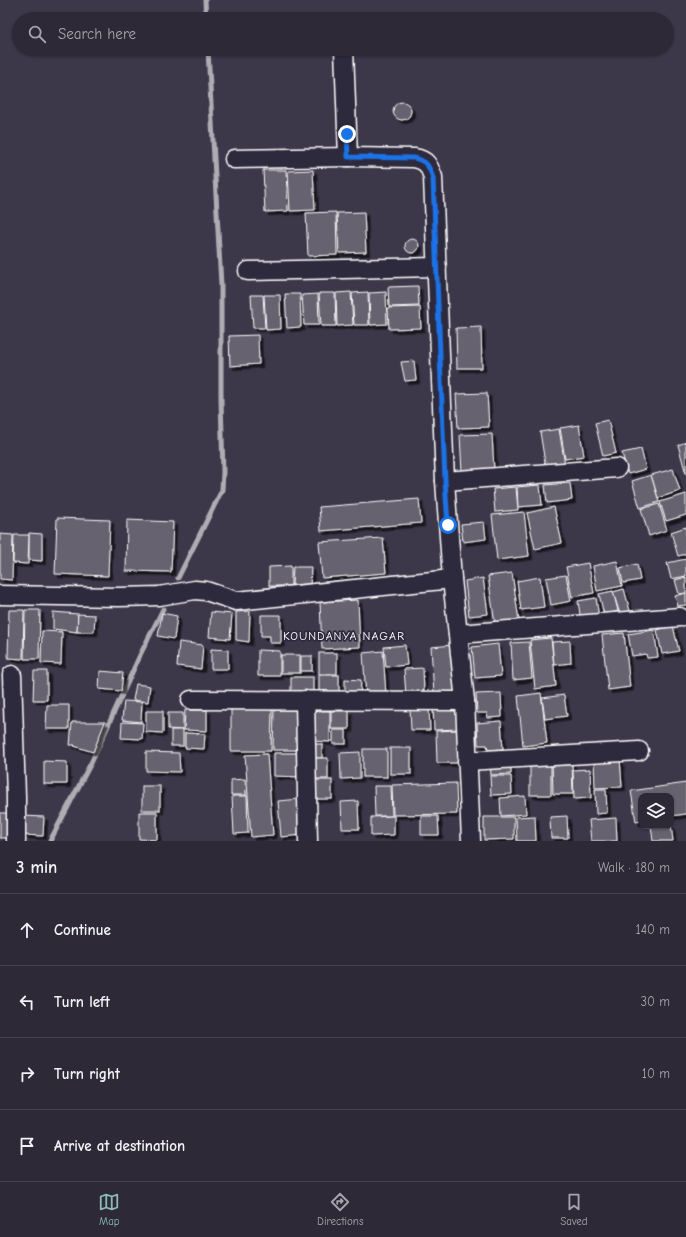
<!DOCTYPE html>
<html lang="en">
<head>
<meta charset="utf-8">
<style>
  :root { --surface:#2d2937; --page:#393542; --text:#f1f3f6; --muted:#a7a6ad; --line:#484552; --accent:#8bbbb9 }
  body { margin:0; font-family:"Comic Neue",sans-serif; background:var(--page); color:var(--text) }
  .controls { position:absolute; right:12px; bottom:12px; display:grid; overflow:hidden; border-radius:8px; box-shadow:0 1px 3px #0004 }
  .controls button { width:36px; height:36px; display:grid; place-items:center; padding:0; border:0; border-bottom:1px solid var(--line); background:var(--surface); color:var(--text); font:20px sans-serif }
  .stop { position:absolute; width:12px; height:12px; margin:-9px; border:3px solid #1a73e8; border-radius:50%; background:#fff }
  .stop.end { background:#1a73e8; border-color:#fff; box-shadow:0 1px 4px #0008 }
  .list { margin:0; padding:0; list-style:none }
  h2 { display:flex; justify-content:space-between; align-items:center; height:52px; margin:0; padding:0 16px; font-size:17px }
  h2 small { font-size:13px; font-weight:400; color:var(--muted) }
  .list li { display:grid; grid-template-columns:26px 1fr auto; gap:12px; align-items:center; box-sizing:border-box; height:72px; padding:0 16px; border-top:1px solid var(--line) }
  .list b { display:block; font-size:15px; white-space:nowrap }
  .list em { font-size:13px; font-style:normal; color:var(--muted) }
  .icon { flex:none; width:22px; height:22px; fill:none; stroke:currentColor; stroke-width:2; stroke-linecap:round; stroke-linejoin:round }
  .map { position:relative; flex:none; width:686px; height:841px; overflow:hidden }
  .search { position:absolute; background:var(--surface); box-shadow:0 1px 3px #0004; left:12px; right:12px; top:12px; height:44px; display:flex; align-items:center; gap:10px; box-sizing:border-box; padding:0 14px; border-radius:22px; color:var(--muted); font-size:15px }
  .sheet { height:340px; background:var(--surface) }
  nav { display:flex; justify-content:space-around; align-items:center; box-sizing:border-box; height:56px; border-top:1px solid var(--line); background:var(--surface); font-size:11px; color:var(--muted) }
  nav a { display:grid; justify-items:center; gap:2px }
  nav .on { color:var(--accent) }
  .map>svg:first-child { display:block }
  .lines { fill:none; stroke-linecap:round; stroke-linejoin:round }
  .stream { stroke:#afadb4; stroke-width:5 }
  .building { fill:#666270; stroke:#fff; filter:url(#shadow) }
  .minor-casing { stroke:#fff; stroke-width:21 }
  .minor { stroke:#2f2a3d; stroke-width:18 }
  .route { stroke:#1a73e8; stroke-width:5 }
  .labels { text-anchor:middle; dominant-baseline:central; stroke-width:3.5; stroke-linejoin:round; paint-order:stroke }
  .neighbourhood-label { font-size:12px; letter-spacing:1px; fill:#fff; stroke:#2f2a3d }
</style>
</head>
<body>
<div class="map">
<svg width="686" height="841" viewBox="0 0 686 841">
  <defs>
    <filter id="shadow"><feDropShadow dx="3.5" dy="3.5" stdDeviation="0" flood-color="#0009"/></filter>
  </defs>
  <rect width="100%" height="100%" fill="#3c3749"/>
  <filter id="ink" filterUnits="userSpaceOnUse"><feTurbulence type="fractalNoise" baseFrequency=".025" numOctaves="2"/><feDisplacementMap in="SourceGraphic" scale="8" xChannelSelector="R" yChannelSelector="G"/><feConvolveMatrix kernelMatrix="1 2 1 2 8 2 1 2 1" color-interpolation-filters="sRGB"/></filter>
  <g filter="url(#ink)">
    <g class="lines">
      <!-- stream -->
      <g class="stream">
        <polyline points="205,0 206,19"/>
        <polyline points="178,578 222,490 223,472 221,399 221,285 208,50"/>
        <polyline points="50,841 92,761 140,655 163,609"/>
      </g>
    </g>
    <!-- building -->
    <g class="building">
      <circle cx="402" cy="111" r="9"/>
      <polygon points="263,170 286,170 288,211 265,212"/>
      <polygon points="313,170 315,210 290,211 288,171"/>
      <polygon points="336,212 337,255 308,256 306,213"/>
      <polygon points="364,212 366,252 339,253 337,213"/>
      <circle cx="412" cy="246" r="7"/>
      <polygon points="418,286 419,306 389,307 388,287"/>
      <polygon points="351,292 353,325 337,326 336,293"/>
      <polygon points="368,292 369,325 354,325 352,293"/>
      <polygon points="386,292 387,324 370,325 369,293"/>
      <polygon points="319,293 335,293 336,326 321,326"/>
      <polygon points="285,294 300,294 301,327 287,328"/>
      <polygon points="318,294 319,325 304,325 302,295"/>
      <polygon points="251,295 263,295 265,328 253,328"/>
      <polygon points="264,295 280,295 281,329 266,330"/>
      <polygon points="420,307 421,328 389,329 388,308"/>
      <polygon points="481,327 482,368 457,368 456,328"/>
      <polygon points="258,335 259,364 230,366 229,336"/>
      <polygon points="414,361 416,380 405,381 401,362"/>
      <polygon points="487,393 489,427 458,428 456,394"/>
      <polygon points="608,420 616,453 603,456 595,423"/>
      <polygon points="579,425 584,456 565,459 560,428"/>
      <polygon points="559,429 565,465 546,469 540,432"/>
      <polygon points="492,434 494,471 462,472 460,435"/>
      <polygon points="686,442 686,474 678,445"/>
      <polygon points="641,449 646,469 628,474 622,453"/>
      <polygon points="673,469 680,491 658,498 651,475"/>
      <polygon points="651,475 659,502 640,508 632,481"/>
      <polygon points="570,483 572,500 547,503 545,485"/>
      <polygon points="540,485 542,505 518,507 517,487"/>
      <polygon points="516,487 518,510 495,512 493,489"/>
      <polygon points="686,494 686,515 666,521 660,502"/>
      <polygon points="419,499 421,523 321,531 319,507"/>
      <polygon points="659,504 667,530 649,536 641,509"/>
      <polygon points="554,507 562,543 535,549 527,513"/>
      <polygon points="524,512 529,556 497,560 492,515"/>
      <polygon points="57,518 110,520 108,576 55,574"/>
      <polygon points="127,520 173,522 171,572 126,571"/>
      <polygon points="484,522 486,539 463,542 461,524"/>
      <polygon points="686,527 686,554 678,556 671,532"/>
      <polygon points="29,533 42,534 42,561 29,560"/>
      <polygon points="0,534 13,535 12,580 0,579"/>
      <polygon points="14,535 29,535 28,564 13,563"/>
      <polygon points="383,538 386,573 322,578 319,542"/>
      <polygon points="686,559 686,576 671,579 667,563"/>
      <polygon points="617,561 622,586 597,591 593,566"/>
      <polygon points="588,563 594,593 572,597 566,567"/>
      <polygon points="637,564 640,580 623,583 620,568"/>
      <polygon points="291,566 291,586 269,586 269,567"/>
      <polygon points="293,567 311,567 310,586 292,585"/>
      <polygon points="512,573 519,621 495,624 488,576"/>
      <polygon points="566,575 571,601 551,605 546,578"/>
      <polygon points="540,577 544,607 521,610 517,581"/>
      <polygon points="686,577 686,593 679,594 675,580"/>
      <polygon points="483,578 488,614 469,616 465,581"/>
      <polygon points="624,589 630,611 620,614 613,592"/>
      <polygon points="613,591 618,611 604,615 599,594"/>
      <polygon points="686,593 686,605 678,606 675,596"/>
      <polygon points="596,598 599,618 581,621 578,601"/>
      <polygon points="358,600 360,647 322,649 320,602"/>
      <polygon points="9,610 24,610 23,659 8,658"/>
      <polygon points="25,610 40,610 39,659 24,659"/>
      <polygon points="250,611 249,642 236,640 236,612"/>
      <polygon points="53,612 78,614 77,632 53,629"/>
      <polygon points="211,612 232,614 230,639 209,637"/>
      <polygon points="162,613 177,616 174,639 158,636"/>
      <polygon points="78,614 95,615 94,632 77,632"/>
      <polygon points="261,615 281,615 281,643 270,643 270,636 261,636"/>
      <polygon points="673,626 679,651 662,654 657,630"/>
      <polygon points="654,630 658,657 647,658 646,654 632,656 628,634"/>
      <polygon points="42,631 62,632 61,664 41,663"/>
      <polygon points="624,633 630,687 608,690 602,635"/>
      <polygon points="551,638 556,686 535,689 530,640"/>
      <polygon points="570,641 571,663 554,665 552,642"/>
      <polygon points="179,642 203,645 201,669 177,666"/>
      <polygon points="529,642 532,678 513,680 511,643"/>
      <polygon points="498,644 501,676 475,678 472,647"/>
      <polygon points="405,645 407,665 386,667 384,647"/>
      <polygon points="453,645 456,693 434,695 431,647"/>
      <polygon points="211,649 228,650 228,669 211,669"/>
      <polygon points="258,650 280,651 280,676 258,676"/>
      <polygon points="383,651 386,695 366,696 363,653"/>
      <rect x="319" y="653" width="18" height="21"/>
      <rect x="281" y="655" width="19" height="18"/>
      <rect x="301" y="656" width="11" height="15"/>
      <polygon points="423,668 424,693 406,695 404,669"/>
      <polygon points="34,671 47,671 47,700 33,700"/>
      <polygon points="100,671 123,673 121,691 99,689"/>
      <rect x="319" y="675" width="20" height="21"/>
      <rect x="291" y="677" width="22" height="17"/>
      <polygon points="345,679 361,680 360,697 345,697"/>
      <polygon points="136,684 150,686 148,702 133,700"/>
      <polygon points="501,693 502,717 488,718 487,713 477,713 476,694"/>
      <polygon points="541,693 547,743 523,746 518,696"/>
      <polygon points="564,695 567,716 545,719 542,698"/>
      <polygon points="124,701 142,702 141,722 122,720"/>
      <polygon points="47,705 69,705 69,729 46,729"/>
      <polygon points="433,707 457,707 458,729 434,730"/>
      <polygon points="410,708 429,708 430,730 411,730"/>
      <polygon points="231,709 272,709 271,751 231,751"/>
      <polygon points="185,710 207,710 207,731 184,730"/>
      <polygon points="274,710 297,710 297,750 273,750"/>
      <polygon points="146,711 163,711 163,733 146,732"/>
      <polygon points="312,711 330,711 330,742 312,741"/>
      <rect x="331" y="711" width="18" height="18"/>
      <polygon points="168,713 183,713 183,730 168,729"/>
      <polygon points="501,721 503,749 488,750 487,745 478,745 477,723"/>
      <polygon points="72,722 105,722 93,752 74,746 75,745 70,745"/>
      <polygon points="122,722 143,723 142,739 121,738"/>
      <rect x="171" y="730" width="12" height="16"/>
      <rect x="333" y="730" width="13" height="14"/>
      <polygon points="458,730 459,763 437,763 436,731"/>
      <polygon points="185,733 205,734 204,749 185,748"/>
      <rect x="309" y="744" width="13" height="14"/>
      <rect x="390" y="748" width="21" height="26"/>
      <rect x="363" y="749" width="24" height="28"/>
      <polygon points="146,752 179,753 180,772 146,771"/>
      <polygon points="360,752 360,778 341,779 340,753"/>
      <polygon points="274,753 301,753 301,777 274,776"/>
      <polygon points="267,754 273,835 251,837 245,755"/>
      <polygon points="310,758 328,758 328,779 309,779"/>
      <polygon points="620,758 622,787 595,788 594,760"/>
      <polygon points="44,761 67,762 67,784 44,784"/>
      <polygon points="511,762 511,774 491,775 490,763"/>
      <rect x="530" y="762" width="21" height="33"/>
      <polygon points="552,762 572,762 573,794 553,794"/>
      <polygon points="590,769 591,798 574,799 573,770"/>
      <polygon points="490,776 511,776 512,794 491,795"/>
      <polygon points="245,779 246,795 231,795 231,780"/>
      <rect x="313" y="780" width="19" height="19"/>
      <polygon points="456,783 457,814 393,815 392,785"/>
      <polygon points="686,783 686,814 671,816 671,796 641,796 641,821 636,822 631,791"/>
      <rect x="142" y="786" width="18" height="24"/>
      <polygon points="374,786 391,786 392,816 375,816"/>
      <polygon points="595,789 606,789 607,813 596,814"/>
      <polygon points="232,796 247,796 248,833 234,834"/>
      <polygon points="525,796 526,814 501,816 500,798"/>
      <polygon points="301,799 303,835 281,837 278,801"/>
      <polygon points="358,801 359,829 342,829 341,802"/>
      <polygon points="139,812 157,812 157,840 139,839"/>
      <rect x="0" y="813" width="8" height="25"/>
      <polygon points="23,816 44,817 43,836 22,835"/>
      <polygon points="394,816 394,835 371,836 371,817"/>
      <polygon points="421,816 438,816 439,835 421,835"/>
      <polygon points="535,816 536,841 517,841 516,817"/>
      <polygon points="567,816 568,838 551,838 550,817"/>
      <polygon points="484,817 514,817 514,839 484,840"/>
      <polygon points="616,818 617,841 591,841 589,820"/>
      <polygon points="671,825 673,841 653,841 651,826"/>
    </g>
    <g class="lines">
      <!-- minor casing -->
      <g class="minor-casing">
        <g id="minor">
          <path d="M344,49L348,157L414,158C427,160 429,166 433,177L445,481L452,579L465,701L471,841"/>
          <polyline points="234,159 348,157"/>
          <polyline points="248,271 437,267"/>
          <polyline points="445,481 617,468"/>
          <polyline points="0,595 119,597 159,596 195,590 206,591 236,601 452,579"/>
          <polyline points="458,634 680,617"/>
          <polyline points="12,675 16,796 16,841"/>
          <polyline points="191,700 465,701"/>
          <polyline points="305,700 308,841"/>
          <polyline points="467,761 639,751"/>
        </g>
      </g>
      <!-- minor -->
      <use href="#minor" class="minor"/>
    </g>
  </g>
  <g class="lines" filter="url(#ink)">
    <!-- route -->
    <path class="route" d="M347,134L348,157L414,158C427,161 429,166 433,178L445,481L448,525"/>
  </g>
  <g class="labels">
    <!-- neighbourhood labels -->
    <g class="neighbourhood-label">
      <text x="344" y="636">KOUNDANYA NAGAR</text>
    </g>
  </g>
</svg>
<div class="controls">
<button><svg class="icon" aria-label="layers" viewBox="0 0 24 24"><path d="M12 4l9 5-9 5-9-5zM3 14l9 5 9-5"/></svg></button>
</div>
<div class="stop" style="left:448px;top:525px"></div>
<div class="stop end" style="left:347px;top:134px"></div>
<div class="search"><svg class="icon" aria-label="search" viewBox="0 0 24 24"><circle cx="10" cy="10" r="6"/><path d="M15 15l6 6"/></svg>Search here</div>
</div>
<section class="sheet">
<h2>3 min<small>Walk · 180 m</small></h2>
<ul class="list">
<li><svg class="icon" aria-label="ahead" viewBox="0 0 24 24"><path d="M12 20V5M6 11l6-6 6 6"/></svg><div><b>Continue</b></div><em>140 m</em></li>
<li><svg class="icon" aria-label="left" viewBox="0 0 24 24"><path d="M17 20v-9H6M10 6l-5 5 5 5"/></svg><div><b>Turn left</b></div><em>30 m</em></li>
<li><svg class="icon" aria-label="right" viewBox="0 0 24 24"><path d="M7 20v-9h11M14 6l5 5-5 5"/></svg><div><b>Turn right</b></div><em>10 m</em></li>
<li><svg class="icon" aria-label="arrive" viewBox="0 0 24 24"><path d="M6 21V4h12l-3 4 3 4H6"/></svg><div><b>Arrive at destination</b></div></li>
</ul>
</section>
<nav>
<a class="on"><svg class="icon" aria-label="map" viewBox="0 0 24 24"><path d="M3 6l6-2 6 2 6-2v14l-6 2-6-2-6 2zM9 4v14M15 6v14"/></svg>Map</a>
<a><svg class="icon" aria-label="directions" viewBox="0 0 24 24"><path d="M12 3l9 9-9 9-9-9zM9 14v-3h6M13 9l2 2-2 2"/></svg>Directions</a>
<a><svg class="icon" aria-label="saved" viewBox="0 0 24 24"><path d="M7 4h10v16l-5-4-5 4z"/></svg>Saved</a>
</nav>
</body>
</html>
